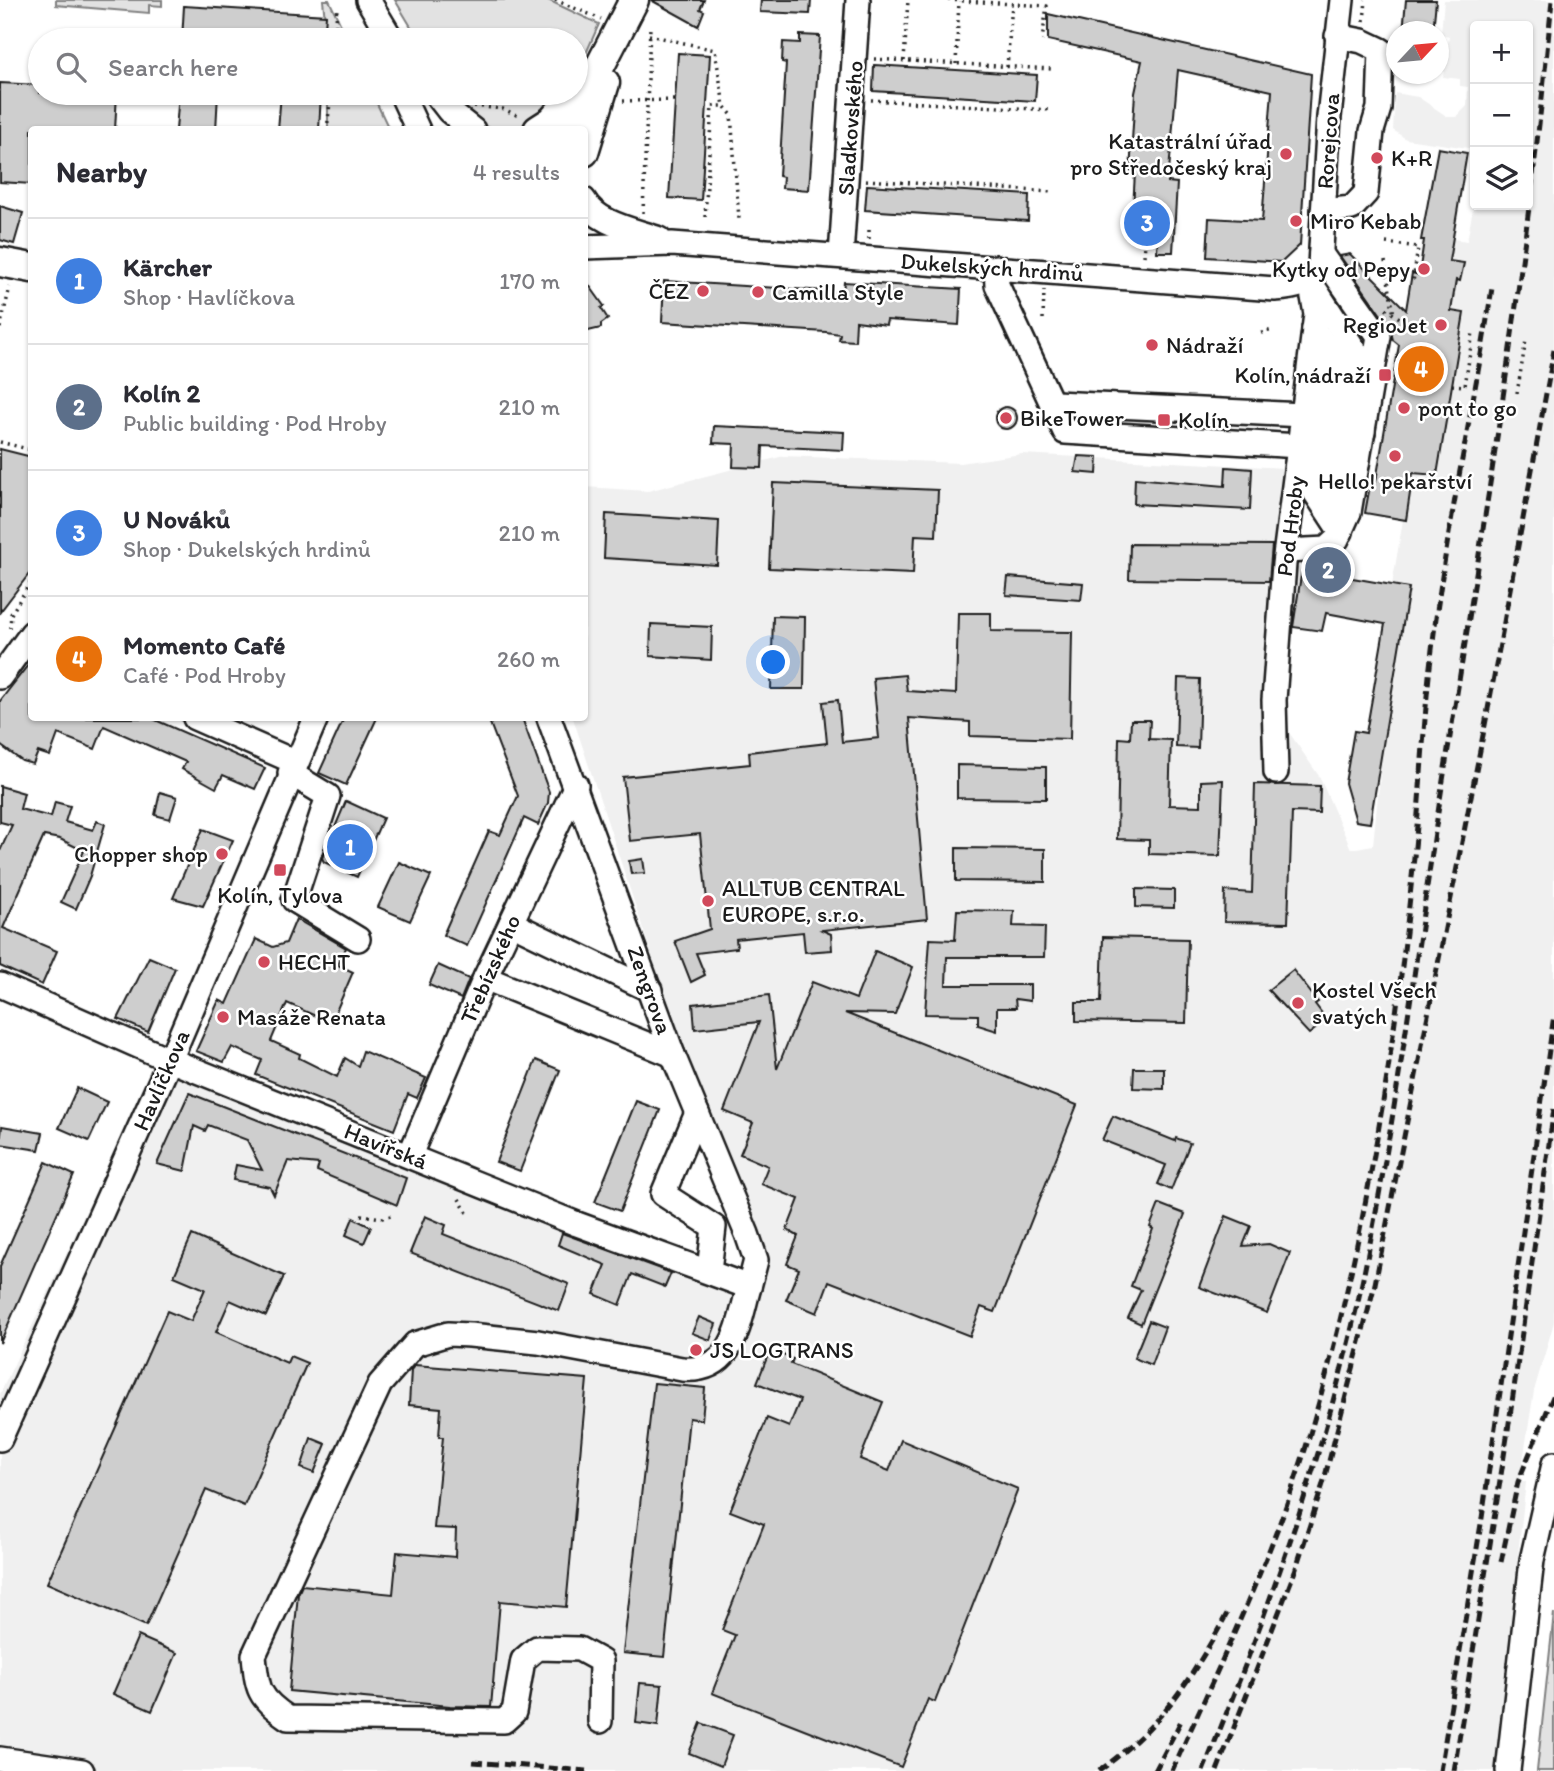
<!DOCTYPE html>
<html lang="en">
<head>
<meta charset="utf-8">
<style>
  :root { --surface:#fff; --page:#f2f2f3; --text:#2b2b33; --muted:#7c7c81; --line:#e1e1e2; --accent:#d1495b }
  body { margin:0; font-family:Itim,sans-serif; background:var(--page); color:var(--text) }
  .controls { position:absolute; right:21px; top:21px; display:grid; overflow:hidden; border-radius:7px; box-shadow:0 2px 5px #0004 }
  .controls button { width:63px; height:63px; display:grid; place-items:center; padding:0; border:0; border-bottom:2px solid var(--line); background:var(--surface); color:var(--text); font:35px sans-serif }
  .compass { position:absolute; left:1386px; top:21px; width:63px; height:63px; border-radius:50%; background:var(--surface); box-shadow:0 2px 5px #0004; rotate:64deg }
  .you { position:absolute; left:774px; top:663px; width:24px; height:24px; margin:-18px; border:5px solid #fff; border-radius:50%; background:#1a73e8; box-shadow:0 0 0 10px #1a73e833 }
  .badge { display:grid; place-items:center; width:46px; height:46px; border-radius:50%; background:var(--accent); color:#fff; font-size:23px; font-weight:700 }
  .pin { position:absolute; translate:-50% -50%; border:4px solid #fff; box-shadow:0 2px 7px #0006 }
  .list { margin:0; padding:0; list-style:none }
  h2 { display:flex; justify-content:space-between; align-items:center; height:91px; margin:0; padding:0 28px; font-size:30px }
  h2 small { font-size:23px; font-weight:400; color:var(--muted) }
  .list li { display:grid; grid-template-columns:46px 1fr auto; gap:21px; align-items:center; box-sizing:border-box; height:126px; padding:0 28px; border-top:2px solid var(--line) }
  .list b { display:block; font-size:26px; white-space:nowrap }
  .list p { margin:0; font-size:23px; white-space:nowrap; color:var(--muted) }
  .list em { font-size:23px; font-style:normal; color:var(--muted) }
  .icon { flex:none; width:38px; height:38px; fill:none; stroke:currentColor; stroke-width:2; stroke-linecap:round; stroke-linejoin:round }
  .map { position:relative; flex:none; width:1554px; height:1771px; overflow:hidden }
  .search { position:absolute; background:var(--surface); box-shadow:0 2px 5px #0004; left:28px; top:28px; width:560px; height:77px; display:flex; align-items:center; gap:18px; box-sizing:border-box; padding:0 24px; border-radius:38px; color:var(--muted); font-size:26px }
  .panel { position:absolute; background:var(--surface); box-shadow:0 2px 5px #0004; left:28px; top:126px; width:560px; height:595px; border-radius:7px }
  .map>svg:first-child { display:block }
  .built { fill:#f0f0f0 }
  .green { fill:#e2e2e2; stroke:#7f7f7f; stroke-width:2 }
  .building { fill:#cecece; stroke:#1c1c1c; stroke-width:2 }
  .lines { fill:none; stroke-linecap:round; stroke-linejoin:round }
  .minor-casing { stroke:#1c1c1c; stroke-width:28 }
  .major-casing { stroke:#1c1c1c; stroke-width:33 }
  .path { stroke:#1c1c1c; stroke-width:3.5; stroke-dasharray:2 5; stroke-linecap:butt }
  .minor { stroke:#fff; stroke-width:23 }
  .major { stroke:#fff; stroke-width:28 }
  .rail { stroke:#1c1c1c; stroke-width:5; stroke-dasharray:10 5; stroke-linecap:butt }
  .poi-dot { fill:#d1495b; stroke:#fff; stroke-width:2.5 }
  .labels { text-anchor:middle; dominant-baseline:central; stroke-width:5; stroke-linejoin:round; paint-order:stroke }
  .street-label { font-size:23px; fill:#1c1c1c; stroke:#fff }
  .poi-label { font-size:23px; fill:#1c1c1c; stroke:#fff; text-anchor:start }
</style>
</head>
<body>
<div class="map">
<svg width="1554" height="1771" viewBox="0 0 1554 1771">
  <rect width="100%" height="100%" fill="#fff"/>
  <filter id="ink" filterUnits="userSpaceOnUse"><feTurbulence type="fractalNoise" baseFrequency=".0143" numOctaves="2"/><feDisplacementMap in="SourceGraphic" scale="14" xChannelSelector="R" yChannelSelector="G"/><feConvolveMatrix kernelMatrix="1 2 1 2 8 2 1 2 1" color-interpolation-filters="sRGB"/></filter>
  <g filter="url(#ink)">
    <!-- built -->
    <polygon class="built" points="1444,0 1554,0 1554,1322 1534,1391 1520,1480 1526,1482 1494,1771 0,1771 0,1394 155,1065 761,1284 573,718 584,718 585,487 648,491 784,456 960,463 1022,454 1284,468 1264,696 1319,776 1351,849 1373,845 1384,736 1409,588 1392,585 1403,520 1406,520 1413,471 1420,475 1437,475 1464,314 1451,311 1456,280 1461,281 1464,263 1430,258 1453,239 1467,241 1475,198 1475,205 1528,205 1528,26 1475,26 1475,149 1406,139 1393,130 1395,93 1418,97 1448,117 1456,117 1467,106 1468,87 1460,86 1460,79 1443,77 1449,36 1441,34"/>
    <!-- green -->
    <g class="green">
      <polygon points="56,0 162,0 162,6 149,5 149,13 56,5"/>
      <polygon points="323,0 329,0 348,40 327,40"/>
      <polygon points="395,0 548,0 599,24 576,76 576,40 419,40"/>
      <polygon points="328,93 372,93 389,129 328,129"/>
      <polygon points="451,93 568,93 530,128 521,130 481,127 463,113"/>
      <polygon points="1554,1613 1554,1771 1537,1771"/>
    </g>
    <!-- building -->
    <g class="building">
      <polygon points="651,0 704,0 700,9 704,11 698,26"/>
      <polygon points="761,0 811,0 810,14 760,12"/>
      <polygon points="1406,0 1436,0 1433,32 1403,32"/>
      <polygon points="184,6 326,15 324,40 182,40"/>
      <polygon points="1048,14 1311,74 1300,245 1282,262 1207,257 1209,218 1262,221 1272,91 1178,70 1168,182 1177,183 1173,252 1157,252 1158,230 1132,228 1135,172 1130,172 1135,93 1142,61 1048,40"/>
      <polygon points="800,35 820,36 809,190 782,188 783,177 779,176 786,63 782,62 783,42 800,43"/>
      <polygon points="678,53 710,55 701,200 669,198"/>
      <polygon points="874,65 1037,75 1035,101 873,91"/>
      <polygon points="0,83 40,85 40,93 117,93 115,130 32,130 32,184 0,182"/>
      <polygon points="179,93 218,93 216,130 176,130"/>
      <polygon points="281,93 321,93 319,130 278,130"/>
      <polygon points="1438,148 1467,153 1449,261 1464,263 1460,281 1456,280 1451,311 1464,313 1437,475 1413,473 1406,520 1365,513 1371,480 1376,481 1399,345 1393,340 1390,328 1340,256 1350,254 1406,310 1412,273 1419,275 1424,240 1421,240"/>
      <polygon points="867,185 1029,195 1028,221 865,210"/>
      <polygon points="0,206 23,213 14,244 0,240"/>
      <polygon points="584,278 604,306 601,308 608,319 601,324 601,328 584,332"/>
      <polygon points="664,281 843,292 844,282 961,289 959,325 887,320 886,325 856,321 855,341 839,340 840,334 826,332 662,322"/>
      <circle cx="1006" cy="418" r="11"/>
      <polygon points="714,426 844,432 843,450 763,446 762,468 733,467 734,444 713,443"/>
      <polygon points="0,449 32,457 32,570 0,612"/>
      <polygon points="1078,456 1098,457 1097,474 1075,472"/>
      <polygon points="1226,467 1252,469 1250,510 1134,504 1135,478 1225,486"/>
      <polygon points="773,483 938,490 936,536 915,535 913,574 769,568"/>
      <polygon points="606,514 719,521 717,565 604,558"/>
      <polygon points="1130,544 1272,545 1269,581 1129,579"/>
      <polygon points="1302,569 1409,588 1370,823 1356,821 1345,783 1354,731 1366,733 1385,624 1326,613 1322,631 1293,627"/>
      <polygon points="1008,577 1083,583 1081,600 1006,595"/>
      <polygon points="958,613 991,613 991,631 1072,632 1070,739 970,736 970,722 909,718 927,919 822,930 831,934 832,950 805,952 803,932 736,939 737,948 696,953 705,975 691,982 675,941 710,929 700,834 630,841 623,777 750,764 749,752 827,743 823,702 838,700 842,742 879,738 873,678 905,675 907,691 956,694"/>
      <polygon points="773,616 805,617 804,689 771,689"/>
      <polygon points="651,624 712,627 711,660 650,656"/>
      <polygon points="32,660 32,718 151,718 265,768 255,789 223,775 216,788 182,769 186,762 104,726 95,749 58,734 50,756 38,752 33,764 22,761 0,745 0,701"/>
      <polygon points="1178,678 1200,679 1198,748 1176,747"/>
      <polygon points="344,718 377,718 346,785 319,773"/>
      <polygon points="488,718 522,718 549,792 548,803 538,825 524,818 467,946 443,935 489,831 500,835 518,796"/>
      <polygon points="1131,720 1150,720 1149,739 1171,740 1169,805 1201,806 1201,781 1223,780 1220,856 1149,854 1149,840 1117,839 1119,738 1130,739"/>
      <polygon points="957,765 1046,767 1046,799 957,798"/>
      <polygon points="1255,784 1320,786 1319,813 1292,812 1288,923 1224,922 1225,891 1252,893"/>
      <polygon points="0,786 24,793 20,809 51,817 55,802 70,806 65,822 93,830 97,821 105,824 90,876 76,909 61,902 84,851 60,839 44,836 3,928 57,951 42,985 0,966 0,851 12,825 0,822"/>
      <polygon points="160,792 177,797 170,819 155,815"/>
      <polygon points="346,801 383,818 357,877 324,862 322,858"/>
      <polygon points="203,829 233,840 203,906 173,898"/>
      <polygon points="956,848 1045,849 1045,882 956,881"/>
      <polygon points="643,859 645,873 631,874 629,861"/>
      <polygon points="399,862 431,876 410,921 378,907"/>
      <polygon points="1136,889 1174,890 1174,908 1136,907"/>
      <polygon points="957,910 1014,911 1013,926 1045,927 1044,957 947,957 946,985 1030,985 1030,1001 1015,999 1016,1008 997,1008 997,1031 978,1025 978,1015 925,1014 930,939 955,940"/>
      <polygon points="296,919 346,948 338,965 353,972 331,1023 287,1003 271,1041 300,1054 299,1058 337,1077 345,1058 358,1066 363,1051 426,1078 417,1098 408,1094 394,1130 256,1075 262,1060 232,1047 224,1062 196,1051 219,1000 227,1004 256,939 273,947 286,943"/>
      <polygon points="1103,937 1188,939 1186,1023 1076,1021 1076,1002 1101,1002"/>
      <polygon points="875,951 913,967 895,1014 845,1013 1077,1105 995,1312 981,1307 970,1336 829,1281 817,1313 786,1300 799,1269 787,1264 798,1236 787,1230 799,1199 761,1184 768,1166 740,1154 753,1123 724,1111 759,1022 695,1029 693,1004 769,995 777,1069 812,982 856,999"/>
      <polygon points="149,957 175,968 148,1032 118,1019"/>
      <polygon points="438,965 469,979 461,999 429,985"/>
      <polygon points="1293,970 1318,1002 1315,1004 1327,1020 1309,1034 1268,990"/>
      <polygon points="536,1060 560,1070 520,1171 496,1162"/>
      <polygon points="1134,1068 1164,1068 1164,1089 1133,1088"/>
      <polygon points="77,1088 107,1102 89,1141 59,1128"/>
      <polygon points="189,1093 406,1178 397,1205 317,1171 319,1164 288,1161 274,1195 270,1187 233,1180 236,1165 262,1170 247,1140 208,1125 205,1131 194,1126 185,1171 157,1164"/>
      <polygon points="636,1101 660,1110 620,1211 595,1202"/>
      <polygon points="1113,1116 1175,1141 1176,1138 1190,1143 1171,1190 1158,1184 1166,1165 1102,1140"/>
      <polygon points="2,1126 43,1133 39,1150 0,1144"/>
      <polygon points="46,1162 74,1175 0,1343 0,1266"/>
      <polygon points="1159,1204 1185,1214 1141,1324 1128,1318 1141,1290 1131,1286 1153,1229 1150,1227"/>
      <polygon points="425,1216 446,1225 443,1234 569,1284 559,1311 410,1253"/>
      <polygon points="1226,1216 1251,1226 1243,1246 1269,1244 1290,1253 1267,1313 1199,1287"/>
      <polygon points="353,1218 371,1227 364,1243 346,1235"/>
      <polygon points="562,1233 671,1273 665,1287 632,1274 620,1305 594,1294 606,1265 558,1245"/>
      <polygon points="192,1235 284,1276 266,1316 230,1300 216,1332 287,1363 290,1356 307,1363 244,1506 206,1490 146,1626 47,1583 167,1311 191,1321 205,1289 174,1276"/>
      <polygon points="699,1317 716,1324 710,1340 692,1333"/>
      <polygon points="1149,1321 1165,1327 1151,1365 1134,1358"/>
      <polygon points="770,1350 793,1359 791,1364 883,1402 860,1459 889,1471 901,1440 1018,1489 935,1702 928,1699 901,1767 712,1693 735,1635 722,1630 764,1524 730,1511 767,1418 789,1427 800,1400 757,1383"/>
      <polygon points="415,1365 587,1379 566,1607 500,1601 491,1707 450,1706 289,1691 298,1594 302,1585 393,1594 397,1552 455,1557 456,1529 434,1528 443,1437 439,1437 441,1408 409,1405 411,1370"/>
      <polygon points="654,1383 705,1388 702,1420 689,1418 664,1657 623,1653"/>
      <polygon points="311,1438 326,1444 314,1473 301,1468"/>
      <polygon points="138,1636 177,1653 152,1711 113,1694"/>
      <polygon points="640,1683 662,1685 658,1726 636,1723"/>
      <polygon points="701,1723 733,1735 721,1766 689,1753"/>
    </g>
    <g class="lines">
      <!-- minor casing -->
      <g class="minor-casing">
        <g id="minor">
          <polyline points="368,0 392,40"/>
          <polyline points="401,93 418,130"/>
          <polyline points="435,93 449,111 473,130"/>
          <path d="M584,200C597,224 635,230 659,239"/>
          <polyline points="1323,211 1352,208 1366,193 1372,131 1379,108 1381,50 1362,41 1337,36"/>
          <path d="M584,247L672,244L1275,289C1294,288 1312,285 1320,265L1329,117L1342,0"/>
          <polyline points="841,256 858,0"/>
          <polyline points="996,267 997,285 1065,432 1299,446"/>
          <polyline points="1315,289 1372,377"/>
          <polyline points="1314,329 1367,405"/>
          <polyline points="1312,350 1324,376 1363,432"/>
          <polyline points="1308,382 1358,458"/>
          <polyline points="1055,403 1303,415"/>
          <polyline points="1304,410 1354,485"/>
          <polyline points="1300,440 1349,512"/>
          <polyline points="1297,465 1341,532"/>
          <polyline points="1286,551 1326,549 1337,539 1349,512 1379,336 1321,254"/>
          <polyline points="0,677 32,633"/>
          <polyline points="195,718 295,762"/>
          <polyline points="1276,772 1274,700 1284,564 1316,314 1310,280"/>
          <polyline points="290,773 328,796 294,900 358,939"/>
          <polyline points="511,923 650,990"/>
          <polyline points="485,978 673,1055"/>
          <polyline points="0,985 170,1060 577,1224 749,1287 756,1260 747,1234 673,1055 549,718"/>
          <polyline points="697,1113 663,1194 714,1227 709,1271"/>
          <polyline points="410,1155 485,978 576,785"/>
          <polyline points="0,1439 170,1060 316,718"/>
          <path d="M600,1721L601,1661L579,1649L537,1648L523,1660L514,1712L504,1721L288,1718C258,1698 257,1689 254,1655L380,1384L415,1344L448,1334L470,1335L538,1342L682,1369C734,1373 738,1326 749,1287"/>
          <polyline points="0,1759 82,1771"/>
          <polyline points="1508,1771 1532,1560 1554,1464"/>
        </g>
      </g>
      <!-- major casing -->
      <g class="major-casing">
        <g id="major">
          <polyline points="538,130 552,121 569,101"/>
          <polyline points="561,130 581,103 634,0"/>
          <polyline points="584,152 605,83"/>
          <polyline points="0,262 32,268"/>
        </g>
      </g>
      <!-- path -->
      <g class="path">
        <polyline points="555,0 601,19"/>
        <polyline points="948,0 1047,6 1042,40"/>
        <polyline points="1364,21 1366,0"/>
        <polyline points="649,35 715,50 724,106 731,114 739,219"/>
        <polyline points="335,40 337,7"/>
        <polyline points="874,59 1051,69"/>
        <polyline points="904,61 908,0"/>
        <polyline points="956,64 959,1"/>
        <polyline points="1007,67 1012,4"/>
        <polyline points="871,100 1052,110"/>
        <polyline points="623,101 675,100"/>
        <polyline points="474,106 503,109 521,117"/>
        <polyline points="327,130 331,93"/>
        <polyline points="866,180 1052,192"/>
        <polyline points="643,213 650,27"/>
        <polyline points="705,217 712,106 724,106"/>
        <polyline points="1126,231 1146,232"/>
        <polyline points="869,239 869,227"/>
        <polyline points="1386,243 1418,247 1413,282"/>
        <polyline points="1144,256 1146,229"/>
        <polyline points="1385,261 1394,316"/>
        <polyline points="1386,309 1410,325"/>
        <polyline points="1043,319 1044,290"/>
        <polyline points="0,328 10,287"/>
        <polyline points="1261,333 1273,330"/>
        <polyline points="1258,373 1271,373"/>
        <polyline points="1452,385 1465,386 1473,332"/>
        <polyline points="1517,393 1526,340"/>
        <polyline points="0,442 32,450"/>
        <polyline points="10,628 11,614 32,580"/>
        <polyline points="459,1199 469,1216"/>
        <polyline points="361,1215 382,1218 395,1215"/>
      </g>
      <!-- minor -->
      <use href="#minor" class="minor"/>
      <!-- major -->
      <use href="#major" class="major"/>
      <!-- rail -->
      <g class="rail">
        <polyline points="1501,1562 1518,1482 1554,1394"/>
        <polyline points="473,1762 587,1771"/>
        <path d="M1099,1771C1164,1723 1191,1680 1229,1610"/>
        <polyline points="1155,1771 1181,1721"/>
        <path d="M1172,1771C1223,1657 1279,1543 1313,1423C1365,1243 1396,1043 1414,857C1421,791 1423,724 1431,658C1445,534 1473,411 1492,288"/>
        <path d="M1203,1771C1269,1611 1327,1448 1363,1278C1396,1118 1416,955 1441,793C1483,530 1527,266 1552,0"/>
        <polyline points="1217,1771 1295,1571 1323,1484 1375,1284 1486,720 1554,350"/>
        <polyline points="1440,1771 1482,1518 1554,1015"/>
        <polyline points="1454,1771 1507,1437 1554,1109"/>
      </g>
    </g>
  </g>
  <!-- markers -->
  <g class="poi-dot">
    <circle cx="1286" cy="154" r="7"/>
    <circle cx="1377" cy="158" r="7"/>
    <circle cx="1296" cy="221" r="7"/>
    <circle cx="1424" cy="269" r="7"/>
    <circle cx="703" cy="291" r="7"/>
    <circle cx="758" cy="292" r="7"/>
    <circle cx="1441" cy="325" r="7"/>
    <circle cx="1152" cy="345" r="7"/>
    <rect x="1378" y="368" width="14" height="14" rx="3.5"/>
    <circle cx="1404" cy="408" r="7"/>
    <circle cx="1006" cy="418" r="7"/>
    <rect x="1157" y="413" width="14" height="14" rx="3.5"/>
    <circle cx="1395" cy="456" r="7"/>
    <circle cx="222" cy="854" r="7"/>
    <rect x="273" y="863" width="14" height="14" rx="3.5"/>
    <circle cx="708" cy="901" r="7"/>
    <circle cx="264" cy="962" r="7"/>
    <circle cx="1298" cy="1003" r="7"/>
    <circle cx="223" cy="1017" r="7"/>
    <circle cx="696" cy="1350" r="7"/>
  </g>
  <g class="labels">
    <!-- street labels -->
    <g class="street-label">
      <text transform="translate(850 128) rotate(-86)">Sladkovského</text>
      <text transform="translate(1328 141) rotate(-86)">Rorejcova</text>
      <text transform="translate(992 267) rotate(4)">Dukelských hrdinů</text>
      <text transform="translate(1290 526) rotate(-83)">Pod Hroby</text>
      <text transform="translate(490 969) rotate(-66)">Třebízského</text>
      <text transform="translate(650 990) rotate(70)">Zengrova</text>
      <text transform="translate(161 1080) rotate(-66)">Havlíčkova</text>
      <text transform="translate(386 1146) rotate(22)">Havířská</text>
    </g>
    <!-- poi labels -->
    <g class="poi-label">
      <text x="1272" y="141" text-anchor="end">Katastrální úřad<tspan x="1272" dy="26">pro Středočeský kraj</tspan></text>
      <text x="1391" y="158">K+R</text>
      <text x="1310" y="221">Miro Kebab</text>
      <text x="1410" y="269" text-anchor="end">Kytky od Pepy</text>
      <text x="689" y="291" text-anchor="end">ČEZ</text>
      <text x="772" y="292">Camilla Style</text>
      <text x="1427" y="325" text-anchor="end">RegioJet</text>
      <text x="1166" y="345">Nádraží</text>
      <text x="1371" y="375" text-anchor="end">Kolín, nádraží</text>
      <text x="1418" y="408">pont to go</text>
      <text x="1020" y="418">BikeTower</text>
      <text x="1178" y="420">Kolín</text>
      <text x="1395" y="481" text-anchor="middle">Hello! pekařství</text>
      <text x="208" y="854" text-anchor="end">Chopper shop</text>
      <text x="722" y="888">ALLTUB CENTRAL<tspan x="722" dy="26">EUROPE, s.r.o.</tspan></text>
      <text x="280" y="895" text-anchor="middle">Kolín, Tylova</text>
      <text x="278" y="962">HECHT</text>
      <text x="1312" y="990">Kostel Všech<tspan x="1312" dy="26">svatých</tspan></text>
      <text x="237" y="1017">Masáže Renata</text>
      <text x="710" y="1350">JS LOGTRANS</text>
    </g>
  </g>
</svg>
<div class="controls">
<button>+</button>
<button>−</button>
<button><svg class="icon" aria-label="layers" viewBox="0 0 24 24"><path d="M12 4l9 5-9 5-9-5zM3 14l9 5 9-5"/></svg></button>
</div>
<svg class="compass" viewBox="-18 -18 36 36"><path d="M0-13l5 13h-10z" fill="#e53935"/><path d="M0 13l5-13h-10z" fill="#7c7c81"/></svg>
<div class="you"></div>
<div class="pin badge" style="left:350px;top:847px;background:#3f7fe0">1</div>
<div class="pin badge" style="left:1328px;top:570px;background:#5c6f8a">2</div>
<div class="pin badge" style="left:1147px;top:223px;background:#3f7fe0">3</div>
<div class="pin badge" style="left:1421px;top:369px;background:#e8710a">4</div>
<div class="search"><svg class="icon" aria-label="search" viewBox="0 0 24 24"><circle cx="10" cy="10" r="6"/><path d="M15 15l6 6"/></svg>Search here</div>
<section class="panel">
<h2>Nearby<small>4 results</small></h2>
<ul class="list">
<li><span class="badge" style="background:#3f7fe0">1</span><div><b>Kärcher</b><p>Shop · Havlíčkova</p></div><em>170 m</em></li>
<li><span class="badge" style="background:#5c6f8a">2</span><div><b>Kolín 2</b><p>Public building · Pod Hroby</p></div><em>210 m</em></li>
<li><span class="badge" style="background:#3f7fe0">3</span><div><b>U Nováků</b><p>Shop · Dukelských hrdinů</p></div><em>210 m</em></li>
<li><span class="badge" style="background:#e8710a">4</span><div><b>Momento Café</b><p>Café · Pod Hroby</p></div><em>260 m</em></li>
</ul>
</section>
</div>
</body>
</html>
